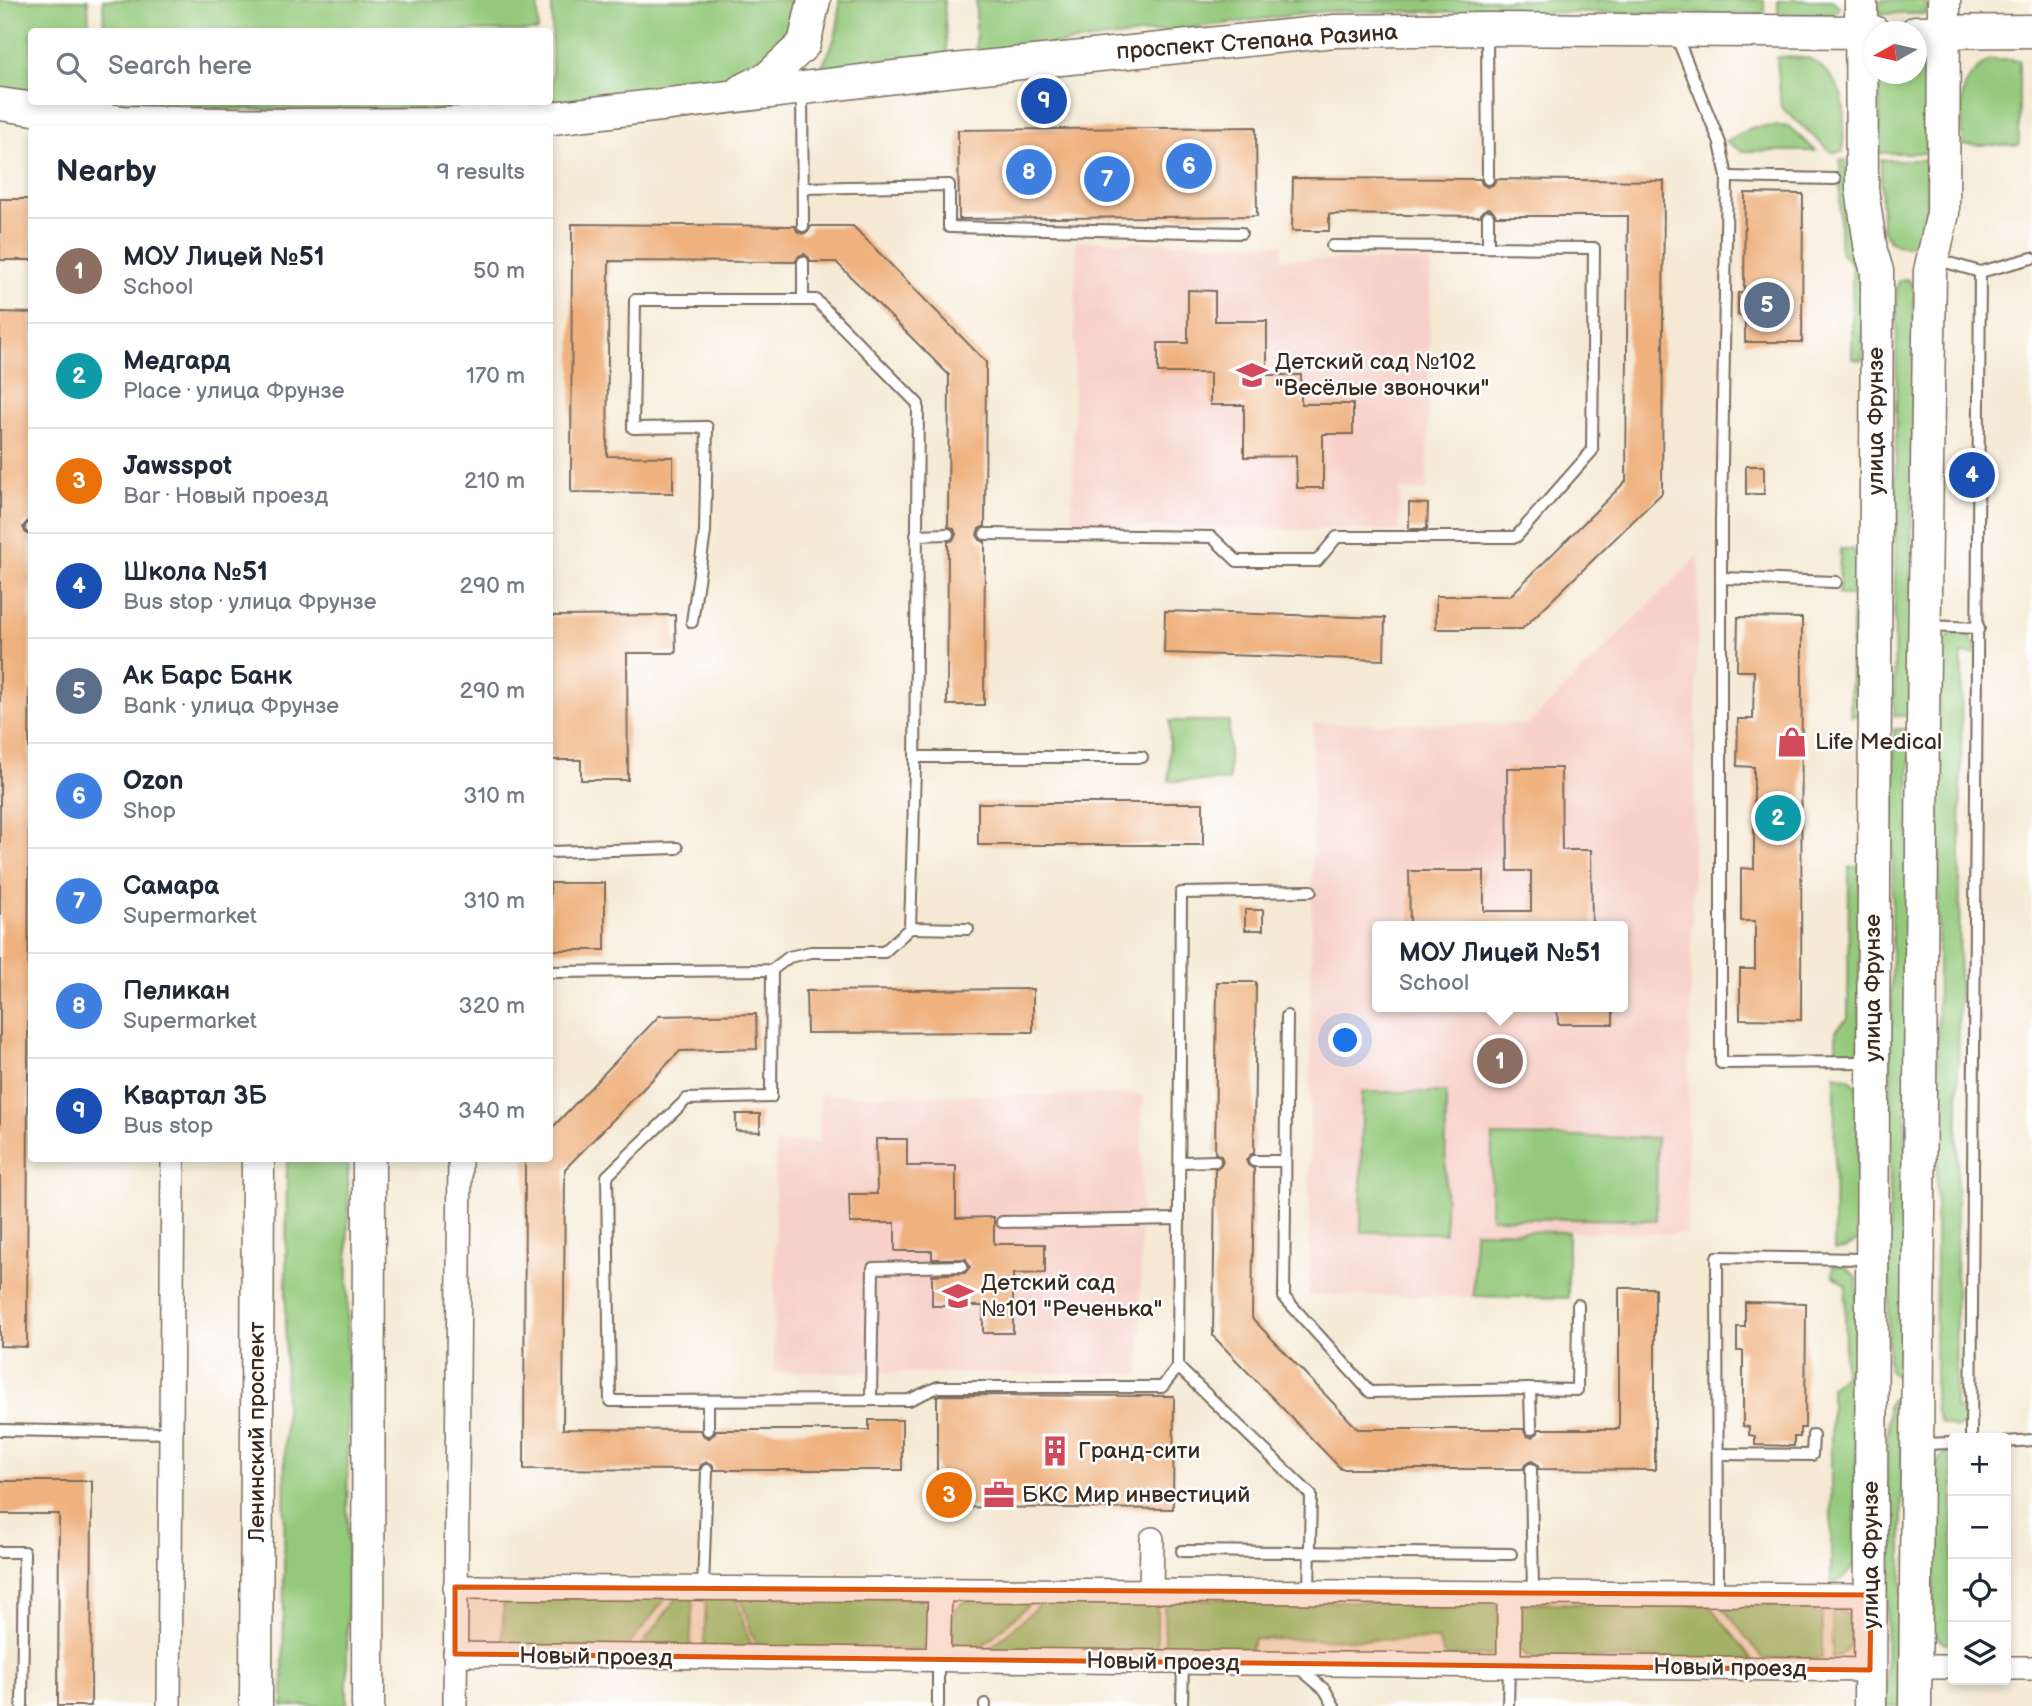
<!DOCTYPE html>
<html lang="en">
<head>
<meta charset="utf-8">
<style>
  :root { --surface:#fff; --page:#f2f2f3; --text:#1f2937; --muted:#747a83; --line:#e0e1e3; --accent:#db2777 }
  body { margin:0; font-family:"Balsamiq Sans",sans-serif; background:var(--page); color:var(--text) }
  .controls { position:absolute; right:21px; bottom:21px; display:grid; overflow:hidden; border-radius:7px; box-shadow:0 4px 10px #0003 }
  .controls button { width:63px; height:63px; display:grid; place-items:center; padding:0; border:0; border-bottom:2px solid var(--line); background:var(--surface); color:var(--text); font:35px sans-serif }
  .compass { position:absolute; left:1864px; top:21px; width:63px; height:63px; border-radius:50%; background:var(--surface); box-shadow:0 4px 10px #0003; rotate:262deg }
  .you { position:absolute; left:1346px; top:1041px; width:24px; height:24px; margin:-18px; border:5px solid #fff; border-radius:50%; background:#1a73e8; box-shadow:0 0 0 10px #1a73e833 }
  .badge { display:grid; place-items:center; width:46px; height:46px; border-radius:50%; background:var(--accent); color:#fff; font-size:23px; font-weight:700 }
  .pin { position:absolute; translate:-50% -50%; border:4px solid #fff; box-shadow:0 2px 7px #0006 }
  .popup { position:absolute; left:1372px; top:921px; width:256px; height:91px; box-sizing:border-box; display:grid; place-content:center; border-radius:7px; background:var(--surface); filter:drop-shadow(0 2px 5px #0005); font-size:23px; white-space:nowrap; color:var(--muted) }
  .popup b { font-size:26px; color:var(--text) }
  .popup::after { content:''; position:absolute; left:50%; top:100%; margin-left:-14px; border:14px solid transparent; border-top-color:var(--surface) }
  .list { margin:0; padding:0; list-style:none }
  h2 { display:flex; justify-content:space-between; align-items:center; height:91px; margin:0; padding:0 28px; font-size:30px }
  h2 small { font-size:23px; font-weight:400; color:var(--muted) }
  .list li { display:grid; grid-template-columns:46px 1fr auto; gap:21px; align-items:center; box-sizing:border-box; height:105px; padding:0 28px; border-top:2px solid var(--line) }
  .list b { display:block; font-size:26px; white-space:nowrap }
  .list p { margin:0; font-size:23px; white-space:nowrap; color:var(--muted) }
  .list em { font-size:23px; font-style:normal; color:var(--muted) }
  .icon { flex:none; width:38px; height:38px; fill:none; stroke:currentColor; stroke-width:2; stroke-linecap:round; stroke-linejoin:round }
  .map { position:relative; flex:none; width:2032px; height:1706px; overflow:hidden }
  .search { position:absolute; background:var(--surface); box-shadow:0 4px 10px #0003; left:28px; top:28px; width:525px; height:77px; display:flex; align-items:center; gap:18px; box-sizing:border-box; padding:0 24px; border-radius:7px; color:var(--muted); font-size:26px }
  .panel { position:absolute; background:var(--surface); box-shadow:0 4px 10px #0003; left:28px; top:126px; width:525px; height:1036px; border-radius:7px }
  .map>svg:first-child { display:block }
  .built { fill:#f7d1c9; fill-rule:evenodd }
  .green { fill:#94c97b; stroke:#687a4c; stroke-width:2 }
  .building { fill:#efb17e }
  .lines { fill:none; stroke-linecap:round; stroke-linejoin:round }
  .lane-casing { stroke:#7c6d5e; stroke-width:14 }
  .street-casing { stroke:#7c6d5e; stroke-width:26 }
  .secondary-casing { stroke:#7c6d5e; stroke-width:35 }
  .lane { stroke:#fff; stroke-width:10 }
  .street { stroke:#fff; stroke-width:23 }
  .secondary { stroke:#fff; stroke-width:32 }
  .marked { fill:#df570d; fill-opacity:0.2; stroke:#df570d; stroke-width:5; stroke-linejoin:round }
  .labels { text-anchor:middle; dominant-baseline:central; stroke-width:5; stroke-linejoin:round; paint-order:stroke }
  .street-label { font-size:23px; fill:#3b2a1e; stroke:#fff }
  .poi-label { font-size:23px; fill:#3b2a1e; stroke:#fff; text-anchor:start }
</style>
</head>
<body>
<div class="map">
<svg width="2032" height="1706" viewBox="0 0 2032 1706">
  <rect width="100%" height="100%" fill="#fff"/>
  <filter id="ink" filterUnits="userSpaceOnUse"><feTurbulence type="fractalNoise" baseFrequency=".0143" numOctaves="2"/><feDisplacementMap in="SourceGraphic" scale="14" xChannelSelector="R" yChannelSelector="G"/><feConvolveMatrix kernelMatrix="1 2 1 2 8 2 1 2 1" color-interpolation-filters="sRGB"/></filter>
  <filter id="wash" filterUnits="userSpaceOnUse"><feTurbulence type="fractalNoise" baseFrequency=".00686" numOctaves="4" result="noise"/><feDisplacementMap in="SourceGraphic" scale="28" xChannelSelector="R" yChannelSelector="G"/><feGaussianBlur stdDeviation="1.57" result="paint"/><feColorMatrix in="noise" values="0 0 0 0 0 0 0 0 0 0 0 0 0 0 0 0 0 1.4 0 .05"/><feComposite in="paint" operator="in"/></filter>
  <g filter="url(#wash)">
    <rect width="100%" height="100%" fill="#f5e9d4"/>
    <!-- built -->
    <g class="built">
      <polygon points="1076,241 1282,244 1282,259 1431,261 1427,490 1400,490 1399,531 1072,526"/>
      <path d="M1699,555L1686,1234L1569,1232L1568,1298L1309,1295L1313,723L1528,725ZM1378,926H1622V1007H1378Z"/>
      <polygon points="820,1095 1142,1095 1140,1374 774,1372 775,1143 819,1143"/>
    </g>
    <!-- green -->
    <g class="green">
      <polygon points="0,0 88,0 89,31 32,32 31,94 0,90"/>
      <polygon points="103,0 538,0 538,31 104,31"/>
      <polygon points="552,0 797,0 795,18 789,38 780,54 731,85 552,106"/>
      <path d="M839,0H944L947,57L817,74C832,50 841,29 839,0Z"/>
      <polygon points="976,0 1764,0 1764,14 1327,11 976,54"/>
      <polygon points="1778,0 1833,0 1839,7 1838,11 1832,14 1778,14"/>
      <polygon points="1882,0 1925,0 1929,8 1924,14 1883,14 1877,8"/>
      <path d="M1777,57L1809,58C1851,86 1844,107 1843,152H1831L1781,107Z"/>
      <polygon points="1917,59 1925,66 1928,75 1927,153 1879,153 1880,75 1916,74"/>
      <path d="M1990,60H2019V145H1963C1963,108 1953,82 1990,60Z"/>
      <polygon points="113,102 538,102 538,106 386,112 193,108"/>
      <polygon points="1788,126 1816,151 1742,151 1726,142 1753,127"/>
      <polygon points="1840,160 1846,160 1847,228 1860,286 1863,318 1863,360 1852,359 1852,265 1840,251"/>
      <path d="M1881,160H1926L1927,230C1913,251 1892,252 1882,228Z"/>
      <polygon points="1904,279 1909,280 1914,290 1910,716 1894,716 1897,287 1899,281"/>
      <polygon points="1840,549 1853,549 1864,577 1861,716 1850,716 1853,595 1839,595"/>
      <polygon points="1952,633 1969,636 1976,646 1975,654 1962,654 1955,1409 1969,1409 1963,1426 1956,1428 1941,1423 1935,1409 1940,650 1942,644"/>
      <polygon points="1170,721 1229,721 1229,781 1169,781"/>
      <polygon points="1894,729 1910,729 1903,1374 1898,1377 1889,1371 1888,1364"/>
      <polygon points="1849,867 1861,867 1859,1049 1852,1057 1836,1059 1836,1030 1848,1018"/>
      <polygon points="1835,1075 1850,1079 1859,1090 1857,1241 1845,1249 1834,1250"/>
      <polygon points="1362,1092 1446,1092 1445,1233 1361,1232"/>
      <polygon points="1492,1136 1657,1138 1656,1220 1491,1218"/>
      <polygon points="287,1159 348,1159 347,1706 283,1706"/>
      <polygon points="1474,1231 1568,1232 1568,1298 1473,1296"/>
      <path d="M1833,1265L1845,1267L1857,1277L1855,1563C1851,1575 1842,1580 1831,1583V1387L1844,1376L1846,1286L1833,1275Z"/>
      <polygon points="1892,1399 1902,1402 1902,1706 1886,1706 1888,1406"/>
      <path d="M1953,1451V1644C1940,1645 1935,1636 1933,1625L1936,1468C1939,1458 1943,1453 1953,1451Z"/>
      <polygon points="504,1593 670,1593 625,1650 502,1649"/>
      <polygon points="679,1595 693,1596 690,1651 638,1650"/>
      <polygon points="706,1596 735,1596 753,1652 704,1651"/>
      <polygon points="740,1596 918,1599 930,1609 931,1649 758,1652"/>
      <path d="M1037,1597L976,1652C971,1652 963,1652 958,1650C950,1644 949,1618 955,1610C958,1606 964,1602 968,1599Z"/>
      <polygon points="1048,1597 1157,1598 1157,1653 986,1652"/>
      <polygon points="1164,1598 1498,1604 1501,1651 1497,1655 1445,1657 1438,1640 1254,1639 1248,1655 1165,1653"/>
      <polygon points="1523,1603 1709,1605 1753,1660 1528,1658 1520,1649 1520,1607"/>
      <polygon points="1720,1604 1822,1604 1822,1659 1763,1659"/>
      <path d="M1832,1604L1851,1618C1858,1637 1851,1652 1832,1659Z"/>
    </g>
    <g id="blocks">
      <!-- building -->
      <g class="building">
        <polygon points="1256,127 1257,216 959,219 958,130"/>
        <polygon points="1293,178 1480,179 1482,184 1487,187 1493,185 1496,179 1664,181 1662,493 1522,629 1436,629 1436,596 1510,596 1626,481 1628,216 1496,216 1494,212 1489,208 1484,210 1480,216 1329,214 1329,231 1292,231"/>
        <polygon points="1745,193 1803,194 1802,342 1745,342 1745,315 1738,315 1738,293 1744,293"/>
        <rect x="0" y="199" width="32" height="61"/>
        <polygon points="572,224 795,226 797,231 802,234 808,232 811,226 853,226 986,362 985,526 979,529 977,535 980,540 985,542 984,705 947,705 948,542 953,540 956,534 954,529 948,526 949,375 836,262 811,262 809,258 804,254 799,256 795,262 609,261 607,456 673,457 673,493 571,492"/>
        <polygon points="1188,290 1215,291 1215,321 1267,321 1267,375 1301,375 1301,404 1353,404 1353,434 1323,434 1323,488 1297,488 1296,456 1244,457 1244,405 1210,405 1210,373 1158,373 1158,343 1188,343"/>
        <polygon points="0,312 32,313 31,520 27,522 23,527 25,532 30,536 27,1347 0,1346"/>
        <rect x="1746" y="466" width="18" height="28"/>
        <polygon points="1409,503 1428,504 1427,529 1409,529"/>
        <polygon points="1165,611 1385,618 1384,660 1164,653"/>
        <polygon points="675,615 676,653 627,653 628,780 581,780 581,760 550,760 550,616"/>
        <polygon points="1738,617 1802,618 1801,1020 1740,1019 1740,969 1755,969 1755,921 1741,921 1741,868 1754,869 1754,767 1737,766 1738,719 1753,719 1754,671 1737,671"/>
        <polygon points="1507,768 1561,768 1562,850 1591,850 1592,926 1410,926 1409,871 1484,871 1484,911 1531,911 1531,871 1508,871"/>
        <rect x="978" y="803" width="225" height="42"/>
        <rect x="550" y="883" width="55" height="67"/>
        <rect x="1245" y="910" width="18" height="20"/>
        <polygon points="1217,982 1256,982 1254,1153 1250,1155 1246,1160 1248,1165 1254,1169 1252,1318 1358,1429 1523,1429 1527,1436 1532,1437 1538,1433 1539,1429 1619,1429 1619,1288 1655,1288 1655,1470 1539,1469 1537,1464 1532,1461 1526,1463 1523,1469 1341,1469 1213,1336 1215,1169 1220,1167 1223,1161 1221,1156 1215,1153"/>
        <polygon points="1033,989 1033,1032 807,1033 806,991"/>
        <polygon points="1557,1007 1613,1007 1613,1024 1558,1024"/>
        <polygon points="756,1014 757,1049 680,1051 565,1169 563,1429 700,1430 704,1436 709,1438 714,1434 716,1430 869,1430 869,1420 902,1420 902,1470 715,1470 712,1464 707,1462 701,1465 699,1470 524,1469 525,1158 550,1158 550,1130 659,1016"/>
        <polygon points="736,1114 760,1114 760,1132 736,1131"/>
        <polygon points="876,1139 907,1139 907,1166 956,1166 956,1218 994,1217 994,1244 1045,1244 1045,1273 1013,1274 1013,1333 983,1333 983,1306 932,1306 932,1275 965,1273 970,1267 966,1259 932,1259 932,1251 895,1251 895,1223 850,1223 849,1194 877,1194"/>
        <polygon points="1745,1302 1806,1303 1805,1428 1800,1428 1800,1437 1794,1437 1794,1446 1755,1445 1755,1436 1749,1435 1749,1427 1743,1426 1743,1351 1737,1351 1737,1327 1745,1327"/>
        <polygon points="940,1395 1174,1396 1173,1509 937,1507 937,1396"/>
        <polygon points="0,1481 92,1481 91,1706 58,1706 59,1514 0,1514"/>
      </g>
    </g>
  </g>
  <g filter="url(#ink)">
    <use href="#blocks" fill-opacity="0" stroke="#7c6d5e" stroke-width="2"/>
    <g class="lines">
      <!-- lane casing -->
      <g class="lane-casing">
        <g id="lane">
          <polyline points="1487,32 1488,179"/>
          <polyline points="1675,33 1720,143 1727,177 1721,521 1721,1063 1869,1062"/>
          <polyline points="802,91 803,226"/>
          <polyline points="1727,177 1835,179"/>
          <polyline points="803,188 949,185 949,227 1241,233"/>
          <polyline points="1488,247 1488,216"/>
          <polyline points="1935,259 1980,272 2032,258"/>
          <polyline points="803,262 803,300"/>
          <polyline points="31,528 32,528"/>
          <polyline points="985,534 1212,537 1237,561 1317,561 1337,537 1516,537 1592,451 1594,248 1332,246"/>
          <polyline points="916,535 948,534"/>
          <polyline points="1721,578 1836,582"/>
          <polyline points="1926,626 1979,628"/>
          <polyline points="915,757 1142,757"/>
          <polyline points="550,852 677,848"/>
          <polyline points="910,928 968,929"/>
          <polyline points="772,970 771,1097 687,1099 607,1176 610,1401 909,1400 938,1387 1162,1387 1178,1367"/>
          <polyline points="550,972 772,970 789,957 811,952 884,952 910,928 915,768 918,404 816,300 635,300 633,428 707,427 705,532 692,622"/>
          <polyline points="1287,1016 1284,1297 1370,1392 1530,1389"/>
          <polyline points="1254,1161 1285,1161"/>
          <polyline points="1180,1162 1215,1161"/>
          <polyline points="1002,1222 1179,1219"/>
          <polyline points="871,1399 873,1268 962,1266"/>
          <polyline points="708,1401 708,1430"/>
          <polyline points="1531,1429 1530,1389 1577,1390 1578,1305"/>
          <polyline points="0,1430 170,1433"/>
          <polyline points="1971,1438 1980,272"/>
          <polyline points="2006,1442 2032,1440"/>
          <polyline points="1921,1444 1953,1443"/>
          <polyline points="1718,1454 1812,1455 1813,1435"/>
          <polyline points="1531,1469 1533,1593"/>
          <polyline points="1182,1551 1511,1554"/>
          <polyline points="0,1552 24,1552 22,1706"/>
          <polyline points="703,1588 707,1470"/>
          <polyline points="1309,1592 1311,1495 1178,1367 1181,893 1311,891"/>
          <polyline points="1718,1595 1717,1257 1869,1259"/>
          <polyline points="938,1660 938,1706"/>
          <polyline points="1298,1667 1325,1690 1334,1706"/>
          <polyline points="985,1706 985,1704"/>
          <polyline points="1182,1706 1183,1662"/>
          <polyline points="1508,1706 1509,1666"/>
        </g>
      </g>
      <!-- street casing -->
      <g class="street-casing">
        <g id="street">
          <polyline points="455,1587 1871,1595"/>
          <polyline points="1151,1591 1152,1539"/>
          <polyline points="455,1654 1870,1670"/>
          <polyline points="938,1660 940,1590"/>
          <polyline points="1509,1666 1509,1593"/>
          <polyline points="1916,1667 1953,1667"/>
          <polyline points="2006,1668 2032,1668"/>
          <polyline points="169,1706 173,1158"/>
          <polyline points="455,1706 460,1158"/>
        </g>
      </g>
      <!-- secondary casing -->
      <g class="secondary-casing">
        <g id="secondary">
          <polyline points="1861,0 1862,189 1871,251 1877,271 1870,1706"/>
          <polyline points="1916,32 2032,31"/>
          <polyline points="741,91 768,78 804,44 814,0"/>
          <polyline points="0,104 123,122 282,125 439,124 544,119 954,70 1335,31 1487,29 1874,32"/>
          <polyline points="256,1706 258,1158"/>
          <polyline points="368,1706 369,1158"/>
          <polyline points="1915,1706 1923,723 1930,271 1943,213 1944,0"/>
        </g>
      </g>
      <!-- lane -->
      <use href="#lane" class="lane"/>
      <!-- street -->
      <use href="#street" class="street"/>
      <!-- secondary -->
      <use href="#secondary" class="secondary"/>
    </g>
  </g>
  <!-- marked area -->
  <path class="marked" d="M455,1587L1871,1595L1870,1670L455,1654Z"/>
  <!-- icons -->
  <defs>
    <g id="school-bare" transform="scale(2.415)"><path d="M0-5L7-2L0 1L-7-2ZM-4 1L0 2.5L4 1V4Q0 6-4 4Z" fill="#d1495b" stroke="#fff" stroke-width="2.5" paint-order="stroke"/></g>
    <g id="shop-bare" transform="scale(2.415)"><path d="M-5-2.5h2.3a2.7 3.5 0 0 1 5.4 0H5L5.5 6h-11ZM-1.5-2.5h3a1.5 2.3 0 0 0-3 0Z" fill="#d1495b" stroke="#fff" stroke-width="2.5" paint-order="stroke"/></g>
    <g id="building-bare" transform="scale(2.415)"><path d="M-4-6H4V6H1V3H-1V6H-4ZM-2.5-4.3h1.7v1.8h-1.7ZM.8-4.3h1.7v1.8H.8ZM-2.5-1h1.7V.8h-1.7ZM.8-1h1.7V.8H.8Z" fill="#d1495b" stroke="#fff" stroke-width="2.5" paint-order="stroke"/></g>
    <g id="office-bare" transform="scale(2.415)"><path d="M-6-3h4V-5.5h4V-3h4V5H-6ZM-1-4.5V-3h2v-1.5ZM-6 0V1H6V0Z" fill="#d1495b" stroke="#fff" stroke-width="2.5" paint-order="stroke"/></g>
  </defs>
  <g fill-rule="evenodd">
    <use href="#school-bare" x="1252" y="375"/>
    <use href="#shop-bare" x="1792" y="742"/>
    <use href="#school-bare" x="958" y="1296"/>
    <use href="#building-bare" x="1055" y="1451"/>
    <use href="#office-bare" x="999" y="1495"/>
  </g>
  <g class="labels">
    <!-- street labels -->
    <g class="street-label">
      <text transform="translate(1257 42) rotate(-4)">проспект Степана Разина</text>
      <text transform="translate(1876 421) rotate(-90)">улица Фрунзе</text>
      <text transform="translate(1873 988) rotate(-90)">улица Фрунзе</text>
      <text transform="translate(257 1432) rotate(-90)">Ленинский проспект</text>
      <text transform="translate(1871 1555) rotate(-90)">улица Фрунзе</text>
      <text transform="translate(596 1657) rotate(1)">Новый проезд</text>
      <text transform="translate(1163 1662) rotate(1)">Новый проезд</text>
      <text transform="translate(1730 1668) rotate(1)">Новый проезд</text>
    </g>
    <!-- poi labels -->
    <g class="poi-label">
      <text x="1275" y="362">Детский сад №102<tspan x="1275" dy="26">"Весёлые звоночки"</tspan></text>
      <text x="1815" y="742">Life Medical</text>
      <text x="981" y="1283">Детский сад<tspan x="981" dy="26">№101 "Реченька"</tspan></text>
      <text x="1078" y="1451">Гранд-сити</text>
      <text x="1022" y="1495">БКС Мир инвестиций</text>
    </g>
  </g>
</svg>
<div class="controls">
<button>+</button>
<button>−</button>
<button><svg class="icon" aria-label="locate" viewBox="0 0 24 24"><circle cx="12" cy="12" r="6"/><path d="M12 2v4M12 18v4M2 12h4M18 12h4"/></svg></button>
<button><svg class="icon" aria-label="layers" viewBox="0 0 24 24"><path d="M12 4l9 5-9 5-9-5zM3 14l9 5 9-5"/></svg></button>
</div>
<svg class="compass" viewBox="-18 -18 36 36"><path d="M0-13l5 13h-10z" fill="#e53935"/><path d="M0 13l5-13h-10z" fill="#747a83"/></svg>
<div class="you"></div>
<div class="pin badge" style="left:1500px;top:1061px;background:#8d6e63">1</div>
<div class="popup"><b>МОУ Лицей №51</b>School</div>
<div class="pin badge" style="left:1778px;top:818px;background:#0f9aa8">2</div>
<div class="pin badge" style="left:949px;top:1495px;background:#e8710a">3</div>
<div class="pin badge" style="left:1972px;top:475px;background:#1a4fb4">4</div>
<div class="pin badge" style="left:1767px;top:305px;background:#5c6f8a">5</div>
<div class="pin badge" style="left:1189px;top:166px;background:#3f7fe0">6</div>
<div class="pin badge" style="left:1107px;top:179px;background:#3f7fe0">7</div>
<div class="pin badge" style="left:1029px;top:172px;background:#3f7fe0">8</div>
<div class="pin badge" style="left:1044px;top:101px;background:#1a4fb4">9</div>
<div class="search"><svg class="icon" aria-label="search" viewBox="0 0 24 24"><circle cx="10" cy="10" r="6"/><path d="M15 15l6 6"/></svg>Search here</div>
<section class="panel">
<h2>Nearby<small>9 results</small></h2>
<ul class="list">
<li><span class="badge" style="background:#8d6e63">1</span><div><b>МОУ Лицей №51</b><p>School</p></div><em>50 m</em></li>
<li><span class="badge" style="background:#0f9aa8">2</span><div><b>Медгард</b><p>Place · улица Фрунзе</p></div><em>170 m</em></li>
<li><span class="badge" style="background:#e8710a">3</span><div><b>Jawsspot</b><p>Bar · Новый проезд</p></div><em>210 m</em></li>
<li><span class="badge" style="background:#1a4fb4">4</span><div><b>Школа №51</b><p>Bus stop · улица Фрунзе</p></div><em>290 m</em></li>
<li><span class="badge" style="background:#5c6f8a">5</span><div><b>Ак Барс Банк</b><p>Bank · улица Фрунзе</p></div><em>290 m</em></li>
<li><span class="badge" style="background:#3f7fe0">6</span><div><b>Ozon</b><p>Shop</p></div><em>310 m</em></li>
<li><span class="badge" style="background:#3f7fe0">7</span><div><b>Самара</b><p>Supermarket</p></div><em>310 m</em></li>
<li><span class="badge" style="background:#3f7fe0">8</span><div><b>Пеликан</b><p>Supermarket</p></div><em>320 m</em></li>
<li><span class="badge" style="background:#1a4fb4">9</span><div><b>Квартал 3Б</b><p>Bus stop</p></div><em>340 m</em></li>
</ul>
</section>
</div>
</body>
</html>
